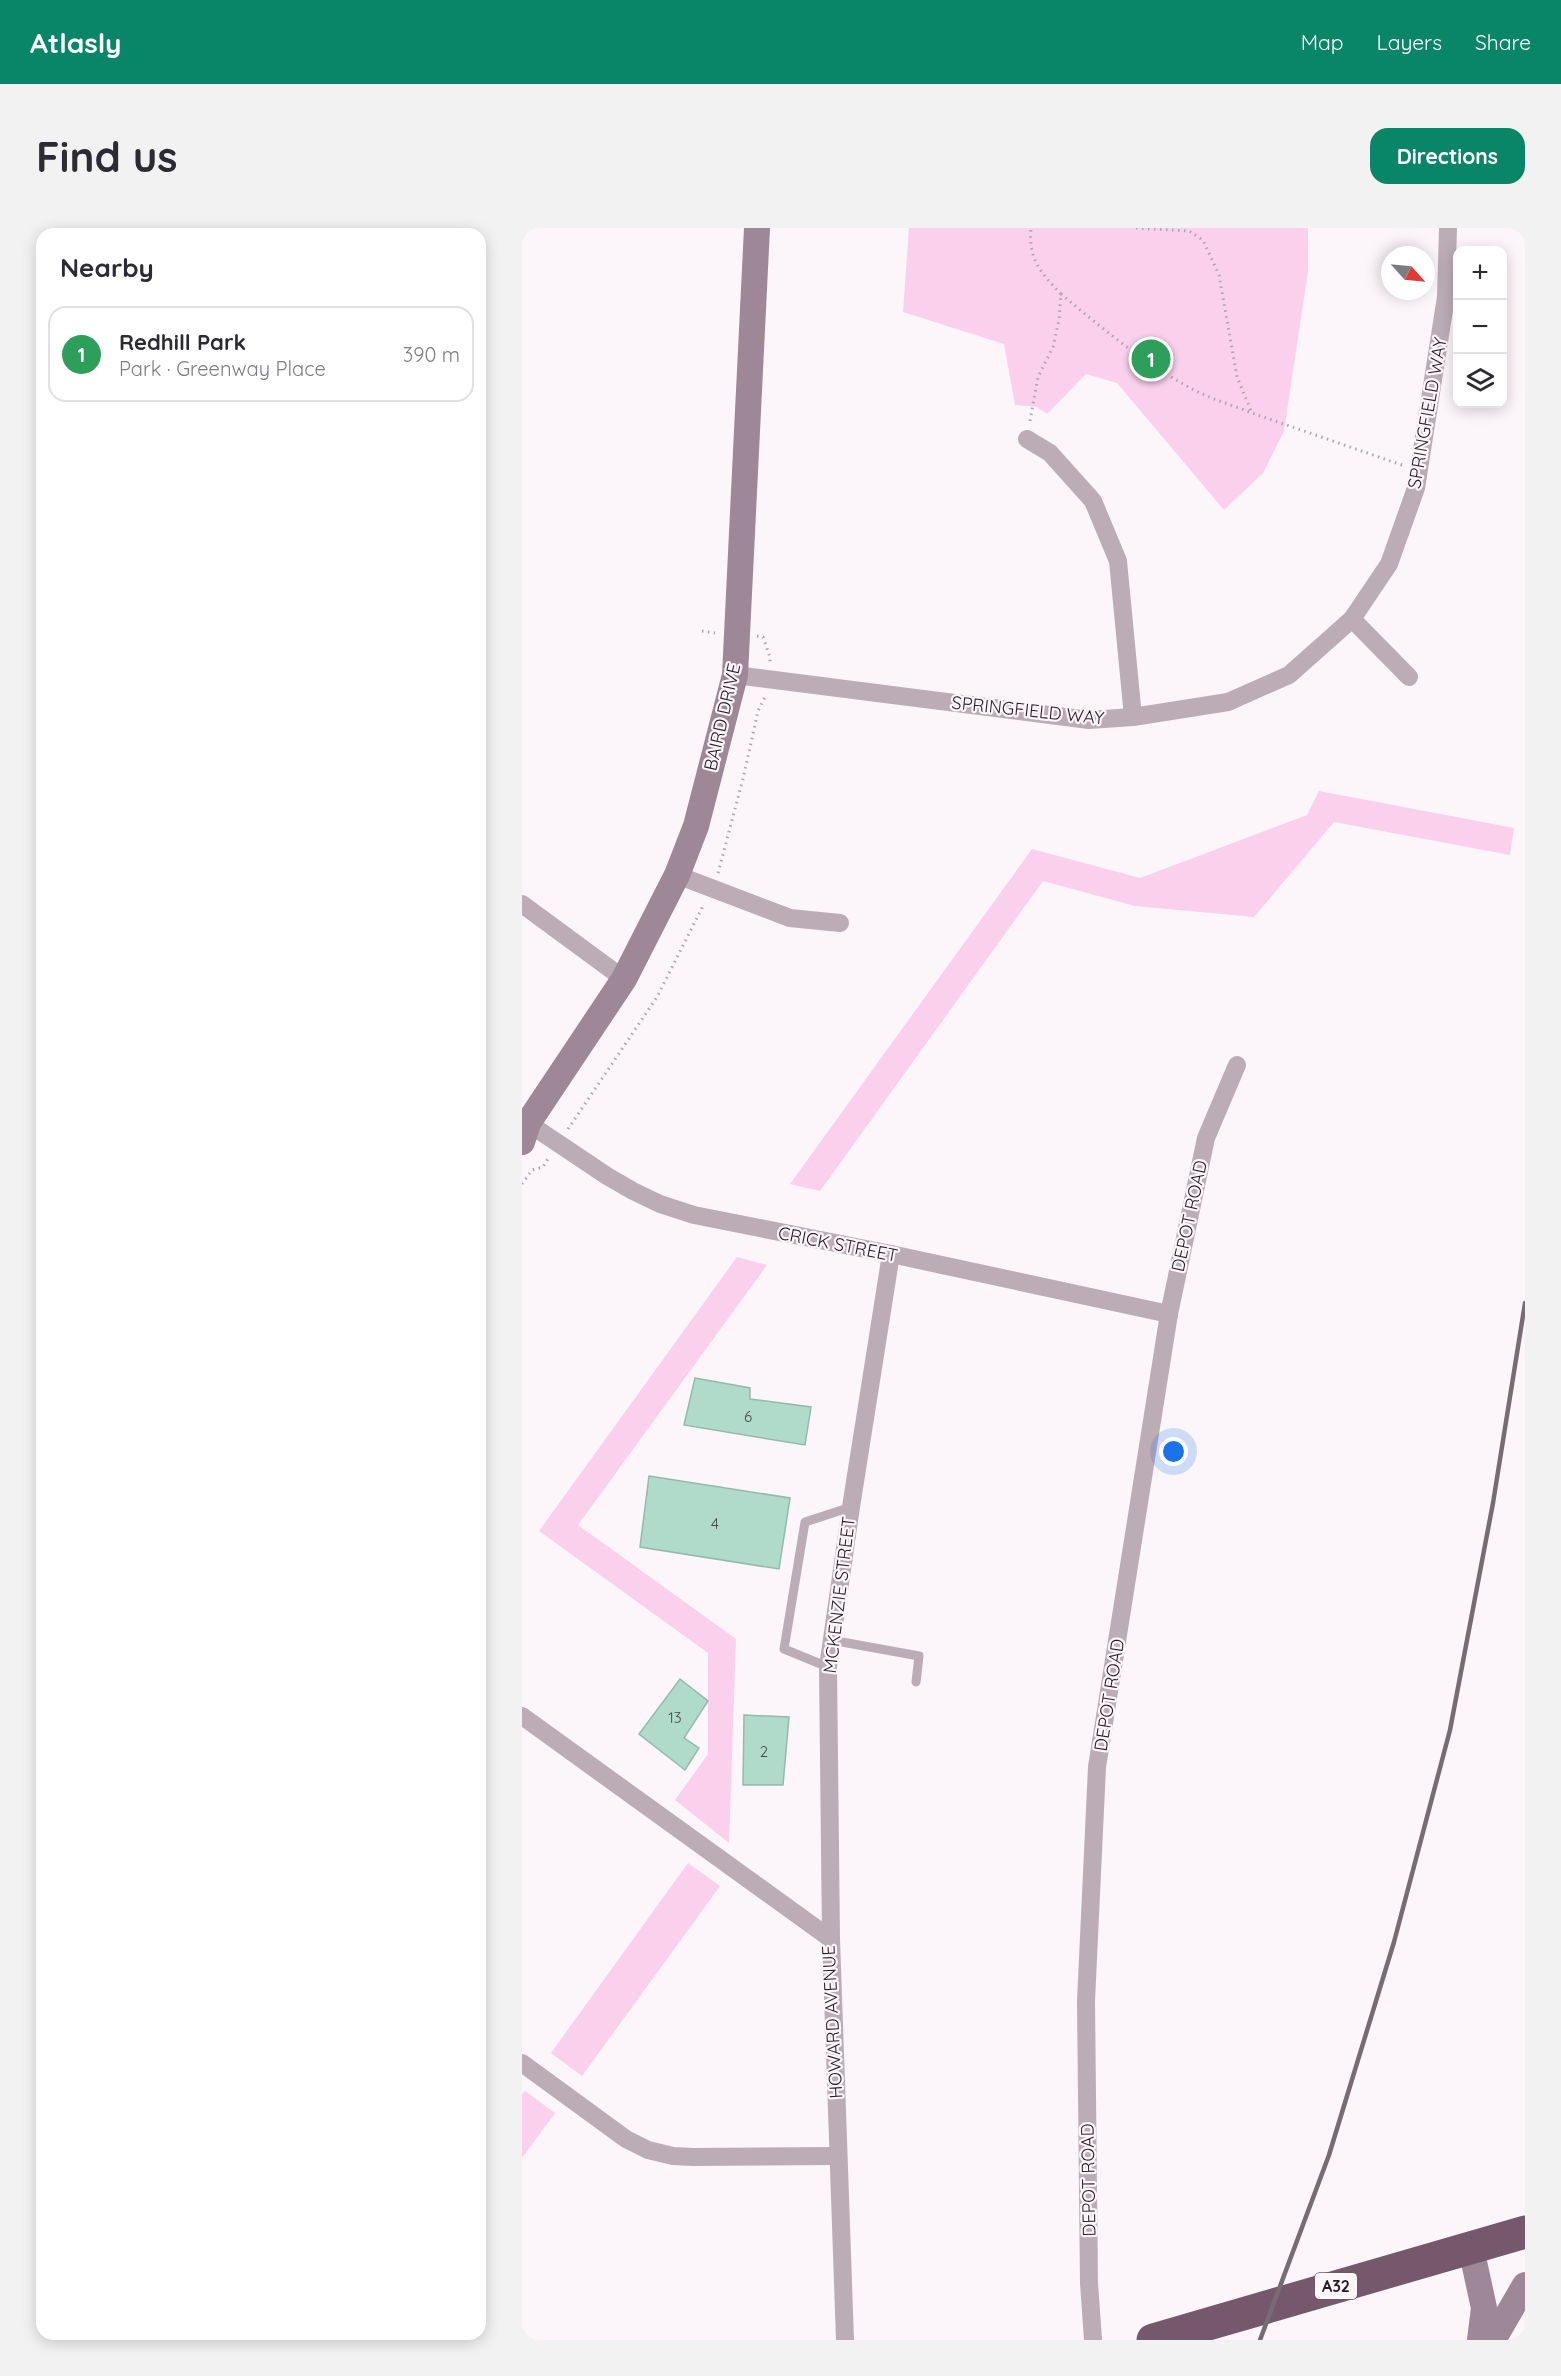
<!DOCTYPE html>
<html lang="en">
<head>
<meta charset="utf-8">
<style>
  :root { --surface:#fff; --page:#f2f2f3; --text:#2b2b33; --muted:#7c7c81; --line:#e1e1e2; --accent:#098667 }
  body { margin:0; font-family:Quicksand,sans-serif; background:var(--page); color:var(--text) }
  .controls { position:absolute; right:18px; top:18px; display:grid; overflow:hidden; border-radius:12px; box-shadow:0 3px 15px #0003 }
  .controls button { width:54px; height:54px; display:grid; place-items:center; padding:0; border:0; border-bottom:2px solid var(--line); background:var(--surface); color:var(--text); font:30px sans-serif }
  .compass { position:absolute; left:859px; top:18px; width:54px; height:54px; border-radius:50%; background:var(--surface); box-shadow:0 3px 15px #0003; rotate:117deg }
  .you { position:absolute; left:652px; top:1224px; width:21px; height:21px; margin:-15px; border:4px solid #fff; border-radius:50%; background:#1a73e8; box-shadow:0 0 0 9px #1a73e833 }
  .badge { display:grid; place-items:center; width:39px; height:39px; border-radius:50%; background:var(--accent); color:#fff; font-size:20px; font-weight:700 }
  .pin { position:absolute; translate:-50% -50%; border:3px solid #fff; box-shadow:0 2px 6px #0006 }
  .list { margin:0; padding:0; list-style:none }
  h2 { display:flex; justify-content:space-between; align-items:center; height:78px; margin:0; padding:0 24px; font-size:26px }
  h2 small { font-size:20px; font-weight:400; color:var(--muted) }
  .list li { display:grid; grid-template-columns:39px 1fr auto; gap:18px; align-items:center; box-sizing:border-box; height:96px; margin:0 12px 12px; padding:0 12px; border:2px solid var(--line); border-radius:18px }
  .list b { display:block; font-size:22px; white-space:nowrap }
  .list p { margin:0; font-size:20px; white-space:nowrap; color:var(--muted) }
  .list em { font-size:20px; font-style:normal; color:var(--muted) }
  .icon { flex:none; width:33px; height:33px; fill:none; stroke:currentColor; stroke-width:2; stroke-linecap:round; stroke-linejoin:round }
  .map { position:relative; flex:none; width:1003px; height:2112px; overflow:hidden; border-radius:18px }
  header { display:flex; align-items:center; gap:36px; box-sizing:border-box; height:84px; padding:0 30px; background:var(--accent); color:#fff }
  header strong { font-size:28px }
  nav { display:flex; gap:33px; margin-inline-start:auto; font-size:21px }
  .intro { display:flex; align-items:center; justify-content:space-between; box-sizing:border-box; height:144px; padding:0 36px }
  h1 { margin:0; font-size:42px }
  .button { padding:15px 27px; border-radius:18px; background:var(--accent); color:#fff; font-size:21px; font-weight:700 }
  main { display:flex; gap:36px; padding:0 36px }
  aside { flex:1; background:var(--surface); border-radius:18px; box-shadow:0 3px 15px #0003 }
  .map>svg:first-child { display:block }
  .green { fill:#fad0ec }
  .building { fill:#b0dac9; stroke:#92bbac; stroke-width:1.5 }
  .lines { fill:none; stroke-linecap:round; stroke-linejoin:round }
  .path { stroke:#aea5ac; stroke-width:3; stroke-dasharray:1.5 4.5; stroke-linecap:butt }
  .lane { stroke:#bcacb6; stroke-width:9 }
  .street { stroke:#bcacb6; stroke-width:18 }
  .secondary { stroke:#9e8897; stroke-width:26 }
  .highway { stroke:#76586d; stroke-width:33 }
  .rail { stroke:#776c74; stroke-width:4.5 }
  .labels { text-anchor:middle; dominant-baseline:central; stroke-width:4.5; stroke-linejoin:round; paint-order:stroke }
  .number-label { font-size:15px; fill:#494a4c }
  .shield { fill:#fcf5fa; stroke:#675c64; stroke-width:1.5 }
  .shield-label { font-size:16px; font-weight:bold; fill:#271a23 }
  .street-label { font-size:18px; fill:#271a23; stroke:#fcf5fa }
</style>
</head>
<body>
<header>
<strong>Atlasly</strong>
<nav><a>Map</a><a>Layers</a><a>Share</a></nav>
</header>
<div class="intro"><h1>Find us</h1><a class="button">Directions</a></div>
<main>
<aside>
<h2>Nearby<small></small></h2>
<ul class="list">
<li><span class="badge" style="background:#2e9e5b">1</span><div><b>Redhill Park</b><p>Park · Greenway Place</p></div><em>390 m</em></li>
</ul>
</aside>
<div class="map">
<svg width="1003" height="2112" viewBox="0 0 1003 2112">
  <rect width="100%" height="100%" fill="#fcf5fa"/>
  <!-- green -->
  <g class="green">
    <polygon points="387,0 786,0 786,43 762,203 741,245 702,282 595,155 564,146 525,186 515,179 493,177 482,116 381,84"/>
    <polygon points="797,563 992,600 988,627 812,594 732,689 613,678 521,653 298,963 268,956 510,621 618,650 785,587"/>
    <polygon points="215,1029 245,1037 56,1297 214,1411 207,1615 153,1572 186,1526 186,1425 17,1303"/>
    <polygon points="166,1635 198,1658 60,1848 29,1825"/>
    <polygon points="3,1863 33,1885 0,1930 0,1866"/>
  </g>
  <!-- building -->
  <g class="building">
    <polygon points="173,1150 228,1160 228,1171 289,1179 283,1217 162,1197"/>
    <polygon points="127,1248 268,1270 257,1341 118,1319"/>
    <polygon points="158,1451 186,1473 162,1510 177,1520 163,1542 117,1506"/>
    <polygon points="222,1487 267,1489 261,1557 221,1557"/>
  </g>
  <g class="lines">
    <!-- path -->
    <g class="path">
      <polyline points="614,0 667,3 681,12 697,47 715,149 730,185 880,237"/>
      <path d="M539,66C582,102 628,140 678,165C695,173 713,178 730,185"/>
      <path d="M508,193L516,149L531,119L537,92L539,66C519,45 506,31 509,0"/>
      <polyline points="180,403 193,405"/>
      <polyline points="235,408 241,409 248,429 248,434"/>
      <polyline points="196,645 221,551 236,483 244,467"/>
      <polyline points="46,901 135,769 182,676"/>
      <polyline points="0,956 10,942 21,939 27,929"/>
    </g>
    <!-- lane -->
    <g class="lane">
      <polyline points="309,1412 397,1428 394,1454"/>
      <polyline points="306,1439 262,1421 283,1294 329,1279"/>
    </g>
    <!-- street -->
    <g class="street">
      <polyline points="505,211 528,225 571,273 596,333 611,489"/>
      <polyline points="830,391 887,449"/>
      <polyline points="213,447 567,492 611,489 706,474 767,447 830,391 867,336 894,260 924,69 926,0"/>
      <polyline points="155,647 268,690 318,695"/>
      <polyline points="0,676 102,751"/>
      <polyline points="6,895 85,948 111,963 138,976 172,987 369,1026 647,1086"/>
      <polyline points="0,1488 309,1711 323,2112"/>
      <polyline points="309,1711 306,1439 329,1279 369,1026"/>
      <polyline points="0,1835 104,1911 126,1922 151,1928 171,1929 315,1928"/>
      <polyline points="571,2112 567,2055 564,1773 575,1539 647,1086 684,910 715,837"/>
    </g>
    <!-- secondary -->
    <g class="secondary">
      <polyline points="0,914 6,895 102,751 155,647 174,598 213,447 235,0"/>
      <polyline points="949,2020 962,2080 958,2112"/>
      <polyline points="971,2112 1003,2057"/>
    </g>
    <!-- highway -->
    <polyline class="highway" points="631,2112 1003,2004"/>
    <!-- rail -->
    <polyline class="rail" points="738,2112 807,1927 872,1714 928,1502 971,1275 1003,1075"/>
  </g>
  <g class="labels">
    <!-- number labels -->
    <g class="number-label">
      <text x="226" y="1188">6</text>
      <text x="193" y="1295">4</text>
      <text x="153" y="1489">13</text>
      <text x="242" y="1523">2</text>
    </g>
    <!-- shield labels -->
    <rect class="shield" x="793" y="2045" width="42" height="26" rx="4.5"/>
    <g class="shield-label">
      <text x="814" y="2058">A32</text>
    </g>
    <!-- street labels -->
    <g class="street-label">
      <text transform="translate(905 185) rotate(-80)">SPRINGFIELD WAY</text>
      <text transform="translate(506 482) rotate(6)">SPRINGFIELD WAY</text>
      <text transform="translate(200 489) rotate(-77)">BAIRD DRIVE</text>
      <text transform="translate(667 988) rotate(-78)">DEPOT ROAD</text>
      <text transform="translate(316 1016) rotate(11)">CRICK STREET</text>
      <text transform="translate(317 1367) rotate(-83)">MCKENZIE STREET</text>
      <text transform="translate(587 1467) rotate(-81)">DEPOT ROAD</text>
      <text transform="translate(310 1794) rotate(-93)">HOWARD AVENUE</text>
      <text transform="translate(566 1952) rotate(-91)">DEPOT ROAD</text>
    </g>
  </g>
</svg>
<div class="controls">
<button>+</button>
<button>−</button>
<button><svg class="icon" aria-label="layers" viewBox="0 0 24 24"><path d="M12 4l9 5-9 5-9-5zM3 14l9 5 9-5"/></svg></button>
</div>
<svg class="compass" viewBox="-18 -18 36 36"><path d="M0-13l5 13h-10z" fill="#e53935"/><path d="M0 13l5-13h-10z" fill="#7c7c81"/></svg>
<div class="you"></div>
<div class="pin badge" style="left:629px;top:131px;background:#2e9e5b">1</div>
</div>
</main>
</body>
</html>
